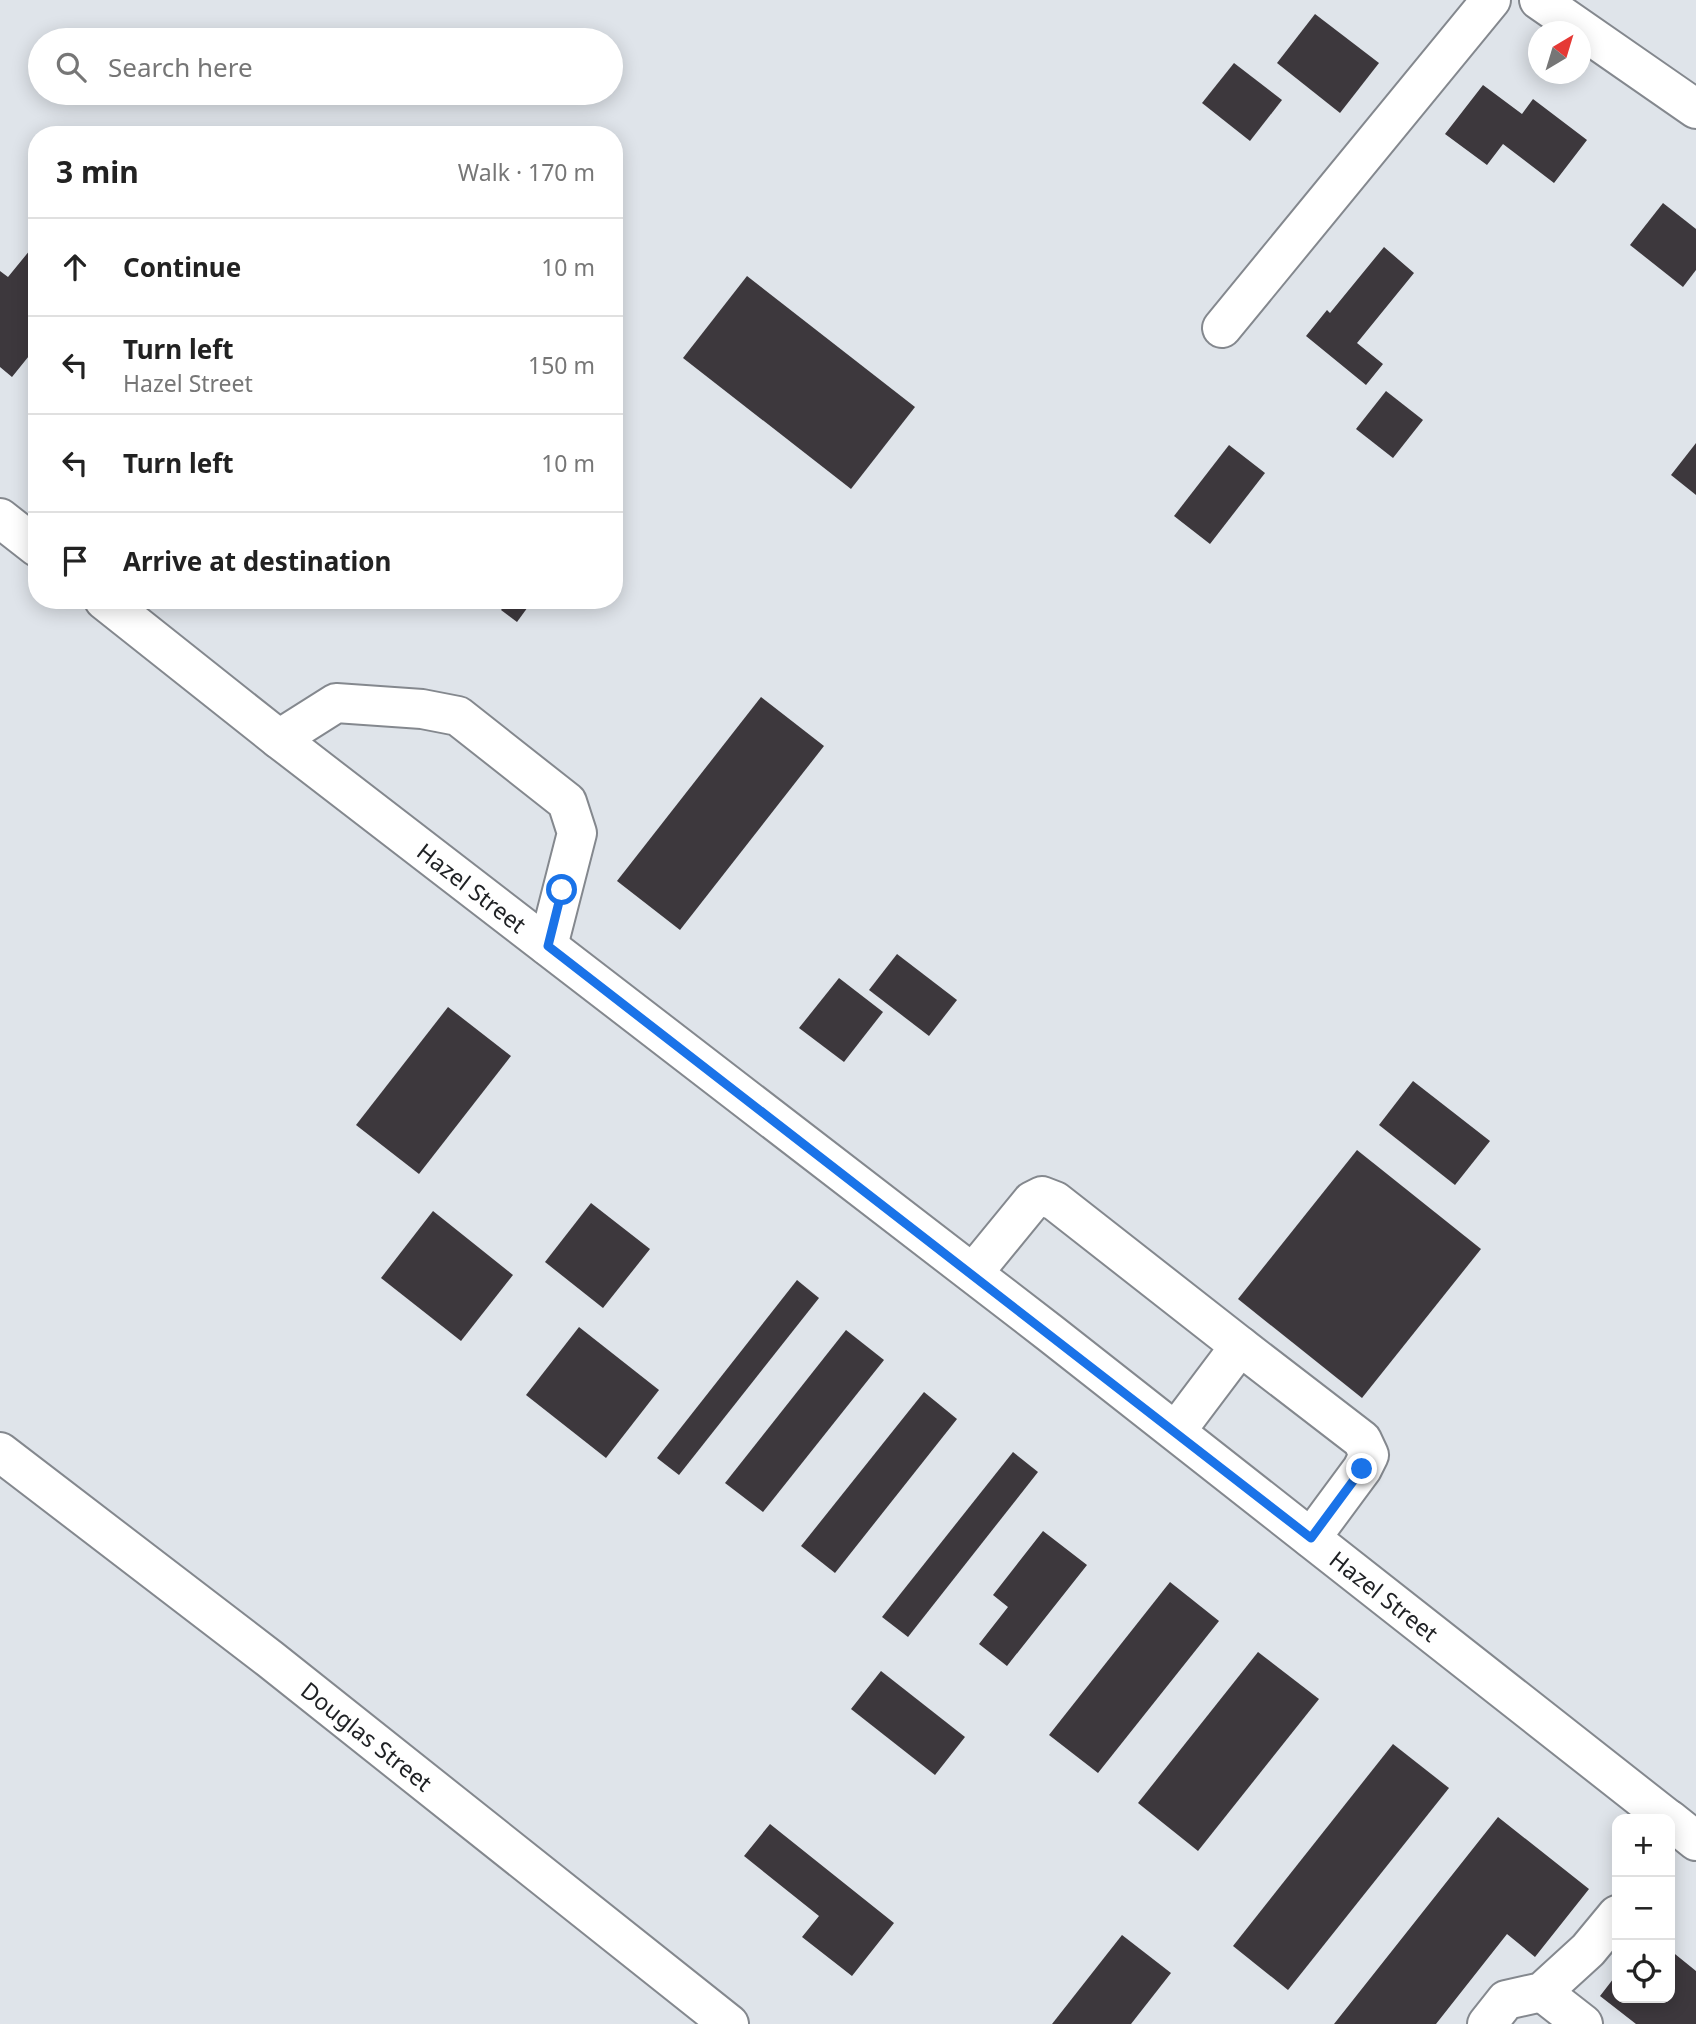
<!DOCTYPE html>
<html lang="en">
<head>
<meta charset="utf-8">
<style>
  :root { --surface:#fff; --page:#f6f6f6; --text:#222; --muted:#767676; --line:#e0e0e0 }
  body { margin:0; font-family:"Noto Sans",sans-serif; background:var(--page); color:var(--text) }
  .controls { position:absolute; right:21px; bottom:21px; display:grid; overflow:hidden; border-radius:14px; box-shadow:0 4px 18px #0003 }
  .controls button { width:63px; height:63px; display:grid; place-items:center; padding:0; border:0; border-bottom:2px solid var(--line); background:var(--surface); color:var(--text); font:35px sans-serif }
  .compass { position:absolute; left:1528px; top:21px; width:63px; height:63px; border-radius:50%; background:var(--surface); box-shadow:0 4px 18px #0003; rotate:38deg }
  .stop { position:absolute; width:21px; height:21px; margin:-16px; border:5px solid #1a73e8; border-radius:50%; background:#fff }
  .stop.end { background:#1a73e8; border-color:#fff; box-shadow:0 2px 7px #0008 }
  .list { margin:0; padding:0; list-style:none }
  h2 { display:flex; justify-content:space-between; align-items:center; height:91px; margin:0; padding:0 28px; font-size:30px }
  h2 small { font-size:23px; font-weight:400; color:var(--muted) }
  .list li { display:grid; grid-template-columns:46px 1fr auto; gap:21px; align-items:center; box-sizing:border-box; height:98px; padding:0 28px; border-top:2px solid var(--line) }
  .list b { display:block; font-size:26px; white-space:nowrap }
  .list p { margin:0; font-size:23px; white-space:nowrap; color:var(--muted) }
  .list em { font-size:23px; font-style:normal; color:var(--muted) }
  .icon { flex:none; width:38px; height:38px; fill:none; stroke:currentColor; stroke-width:2; stroke-linecap:round; stroke-linejoin:round }
  .map { position:relative; flex:none; width:1696px; height:2024px; overflow:hidden }
  .search { position:absolute; background:var(--surface); box-shadow:0 4px 18px #0003; left:28px; top:28px; width:595px; height:77px; display:flex; align-items:center; gap:18px; box-sizing:border-box; padding:0 24px; border-radius:38px; color:var(--muted); font-size:26px }
  .panel { position:absolute; background:var(--surface); box-shadow:0 4px 18px #0003; left:28px; top:126px; width:595px; height:483px; border-radius:28px }
  .map>svg:first-child { display:block }
  .building { fill:#3d383d }
  .lines { fill:none; stroke-linecap:round; stroke-linejoin:round }
  .minor-casing { stroke:#84888e; stroke-width:42 }
  .minor { stroke:#fff; stroke-width:38 }
  .route { stroke:#1a73e8; stroke-width:9 }
  .labels { text-anchor:middle; dominant-baseline:central; stroke-width:7; stroke-linejoin:round; paint-order:stroke }
  .street-label { font-size:23px; fill:#202225; stroke:#ecf1f8 }
</style>
</head>
<body>
<div class="map">
<svg width="1696" height="2024" viewBox="0 0 1696 2024">
  <rect width="100%" height="100%" fill="#dfe4ea"/>
  <!-- building -->
  <g class="building">
    <polygon points="1315,14 1379,63 1340,113 1277,63"/>
    <polygon points="1234,63 1282,100 1250,141 1202,103"/>
    <polygon points="1483,85 1522,114 1533,99 1587,140 1554,183 1503,144 1487,165 1445,134"/>
    <polygon points="1663,203 1696,229 1696,270 1683,287 1630,245"/>
    <polygon points="35,244 37,346 12,377 0,367 0,271 8,277"/>
    <polygon points="1384,247 1414,273 1357,343 1383,364 1366,385 1306,336 1327,310 1330,313"/>
    <polygon points="747,276 915,407 851,489 683,358"/>
    <polygon points="1386,391 1423,420 1393,458 1356,429"/>
    <polygon points="1696,443 1696,495 1671,475"/>
    <polygon points="1229,445 1265,473 1210,544 1174,516"/>
    <polygon points="469,600 488,600 481,609"/>
    <polygon points="509,600 533,600 517,622 501,610"/>
    <polygon points="761,697 824,746 680,930 617,881"/>
    <polygon points="897,954 957,1000 929,1036 869,990"/>
    <polygon points="839,978 883,1012 844,1062 799,1028"/>
    <polygon points="448,1007 511,1056 419,1174 356,1125"/>
    <polygon points="1413,1081 1490,1141 1455,1185 1379,1125"/>
    <polygon points="1357,1150 1481,1249 1362,1398 1238,1299"/>
    <polygon points="591,1203 650,1249 603,1308 545,1262"/>
    <polygon points="433,1211 513,1275 461,1341 381,1278"/>
    <polygon points="797,1280 819,1298 679,1475 657,1458"/>
    <polygon points="579,1327 659,1390 606,1458 526,1395"/>
    <polygon points="846,1330 884,1360 763,1512 725,1483"/>
    <polygon points="924,1392 957,1419 835,1573 801,1546"/>
    <polygon points="1013,1452 1038,1472 908,1637 882,1617"/>
    <polygon points="1043,1531 1087,1565 1007,1666 979,1644 1008,1607 993,1595"/>
    <polygon points="1170,1582 1219,1621 1098,1773 1049,1735"/>
    <polygon points="1258,1652 1319,1699 1198,1851 1138,1803"/>
    <polygon points="881,1671 965,1737 935,1775 851,1709"/>
    <polygon points="1393,1744 1449,1788 1288,1990 1233,1946"/>
    <polygon points="1498,1817 1589,1889 1535,1957 1507,1934 1436,2024 1334,2024"/>
    <polygon points="770,1824 894,1923 852,1976 802,1937 819,1916 744,1856"/>
    <polygon points="1122,1935 1171,1973 1131,2024 1052,2024"/>
    <polygon points="1670,1950 1696,1971 1696,2024 1636,2024 1600,1996 1617,1974 1617,1998 1670,1998"/>
  </g>
  <g class="lines">
    <!-- minor casing -->
    <g class="minor-casing">
      <g id="minor">
        <polyline points="1539,0 1696,109"/>
        <polyline points="1222,328 1491,0"/>
        <polyline points="0,518 37,547"/>
        <path id="s1" d="M104,600L279,739L1050,1333L1668,1819"/>
        <polyline points="279,739 336,703 422,709 458,716 567,802 577,833 548,946"/>
        <polyline points="973,1273 1032,1201 1042,1196 1055,1201 1240,1346 1176,1431"/>
        <polyline points="1240,1346 1362,1440 1369,1455 1362,1469 1311,1538"/>
        <path id="s2" d="M0,1452L270,1659L729,2024"/>
        <polyline points="1670,1820 1696,1841"/>
        <polyline points="1542,1992 1583,2024"/>
        <polyline points="1487,2024 1506,2000 1542,1992 1588,1950 1617,1915"/>
      </g>
    </g>
    <!-- minor -->
    <use href="#minor" class="minor"/>
  </g>
  <g class="lines">
    <!-- route -->
    <polyline class="route" points="562,890 548,946 1311,1538 1362,1469"/>
  </g>
  <g class="labels">
    <!-- street labels -->
    <g class="street-label">
      <text stroke="none"><textPath href="#s1" startOffset="467">Hazel Street</textPath></text>
      <text stroke="none"><textPath href="#s1" startOffset="1622">Hazel Street</textPath></text>
      <text stroke="none"><textPath href="#s2" startOffset="464">Douglas Street</textPath></text>
    </g>
  </g>
</svg>
<div class="controls">
<button>+</button>
<button>−</button>
<button><svg class="icon" aria-label="locate" viewBox="0 0 24 24"><circle cx="12" cy="12" r="6"/><path d="M12 2v4M12 18v4M2 12h4M18 12h4"/></svg></button>
</div>
<svg class="compass" viewBox="-18 -18 36 36"><path d="M0-13l5 13h-10z" fill="#e53935"/><path d="M0 13l5-13h-10z" fill="#767676"/></svg>
<div class="stop" style="left:562px;top:890px"></div>
<div class="stop end" style="left:1362px;top:1469px"></div>
<div class="search"><svg class="icon" aria-label="search" viewBox="0 0 24 24"><circle cx="10" cy="10" r="6"/><path d="M15 15l6 6"/></svg>Search here</div>
<section class="panel">
<h2>3 min<small>Walk · 170 m</small></h2>
<ul class="list">
<li><svg class="icon" aria-label="ahead" viewBox="0 0 24 24"><path d="M12 20V5M6 11l6-6 6 6"/></svg><div><b>Continue</b></div><em>10 m</em></li>
<li><svg class="icon" aria-label="left" viewBox="0 0 24 24"><path d="M17 20v-9H6M10 6l-5 5 5 5"/></svg><div><b>Turn left</b><p>Hazel Street</p></div><em>150 m</em></li>
<li><svg class="icon" aria-label="left" viewBox="0 0 24 24"><path d="M17 20v-9H6M10 6l-5 5 5 5"/></svg><div><b>Turn left</b></div><em>10 m</em></li>
<li><svg class="icon" aria-label="arrive" viewBox="0 0 24 24"><path d="M6 21V4h12l-3 4 3 4H6"/></svg><div><b>Arrive at destination</b></div></li>
</ul>
</section>
</div>
</body>
</html>
